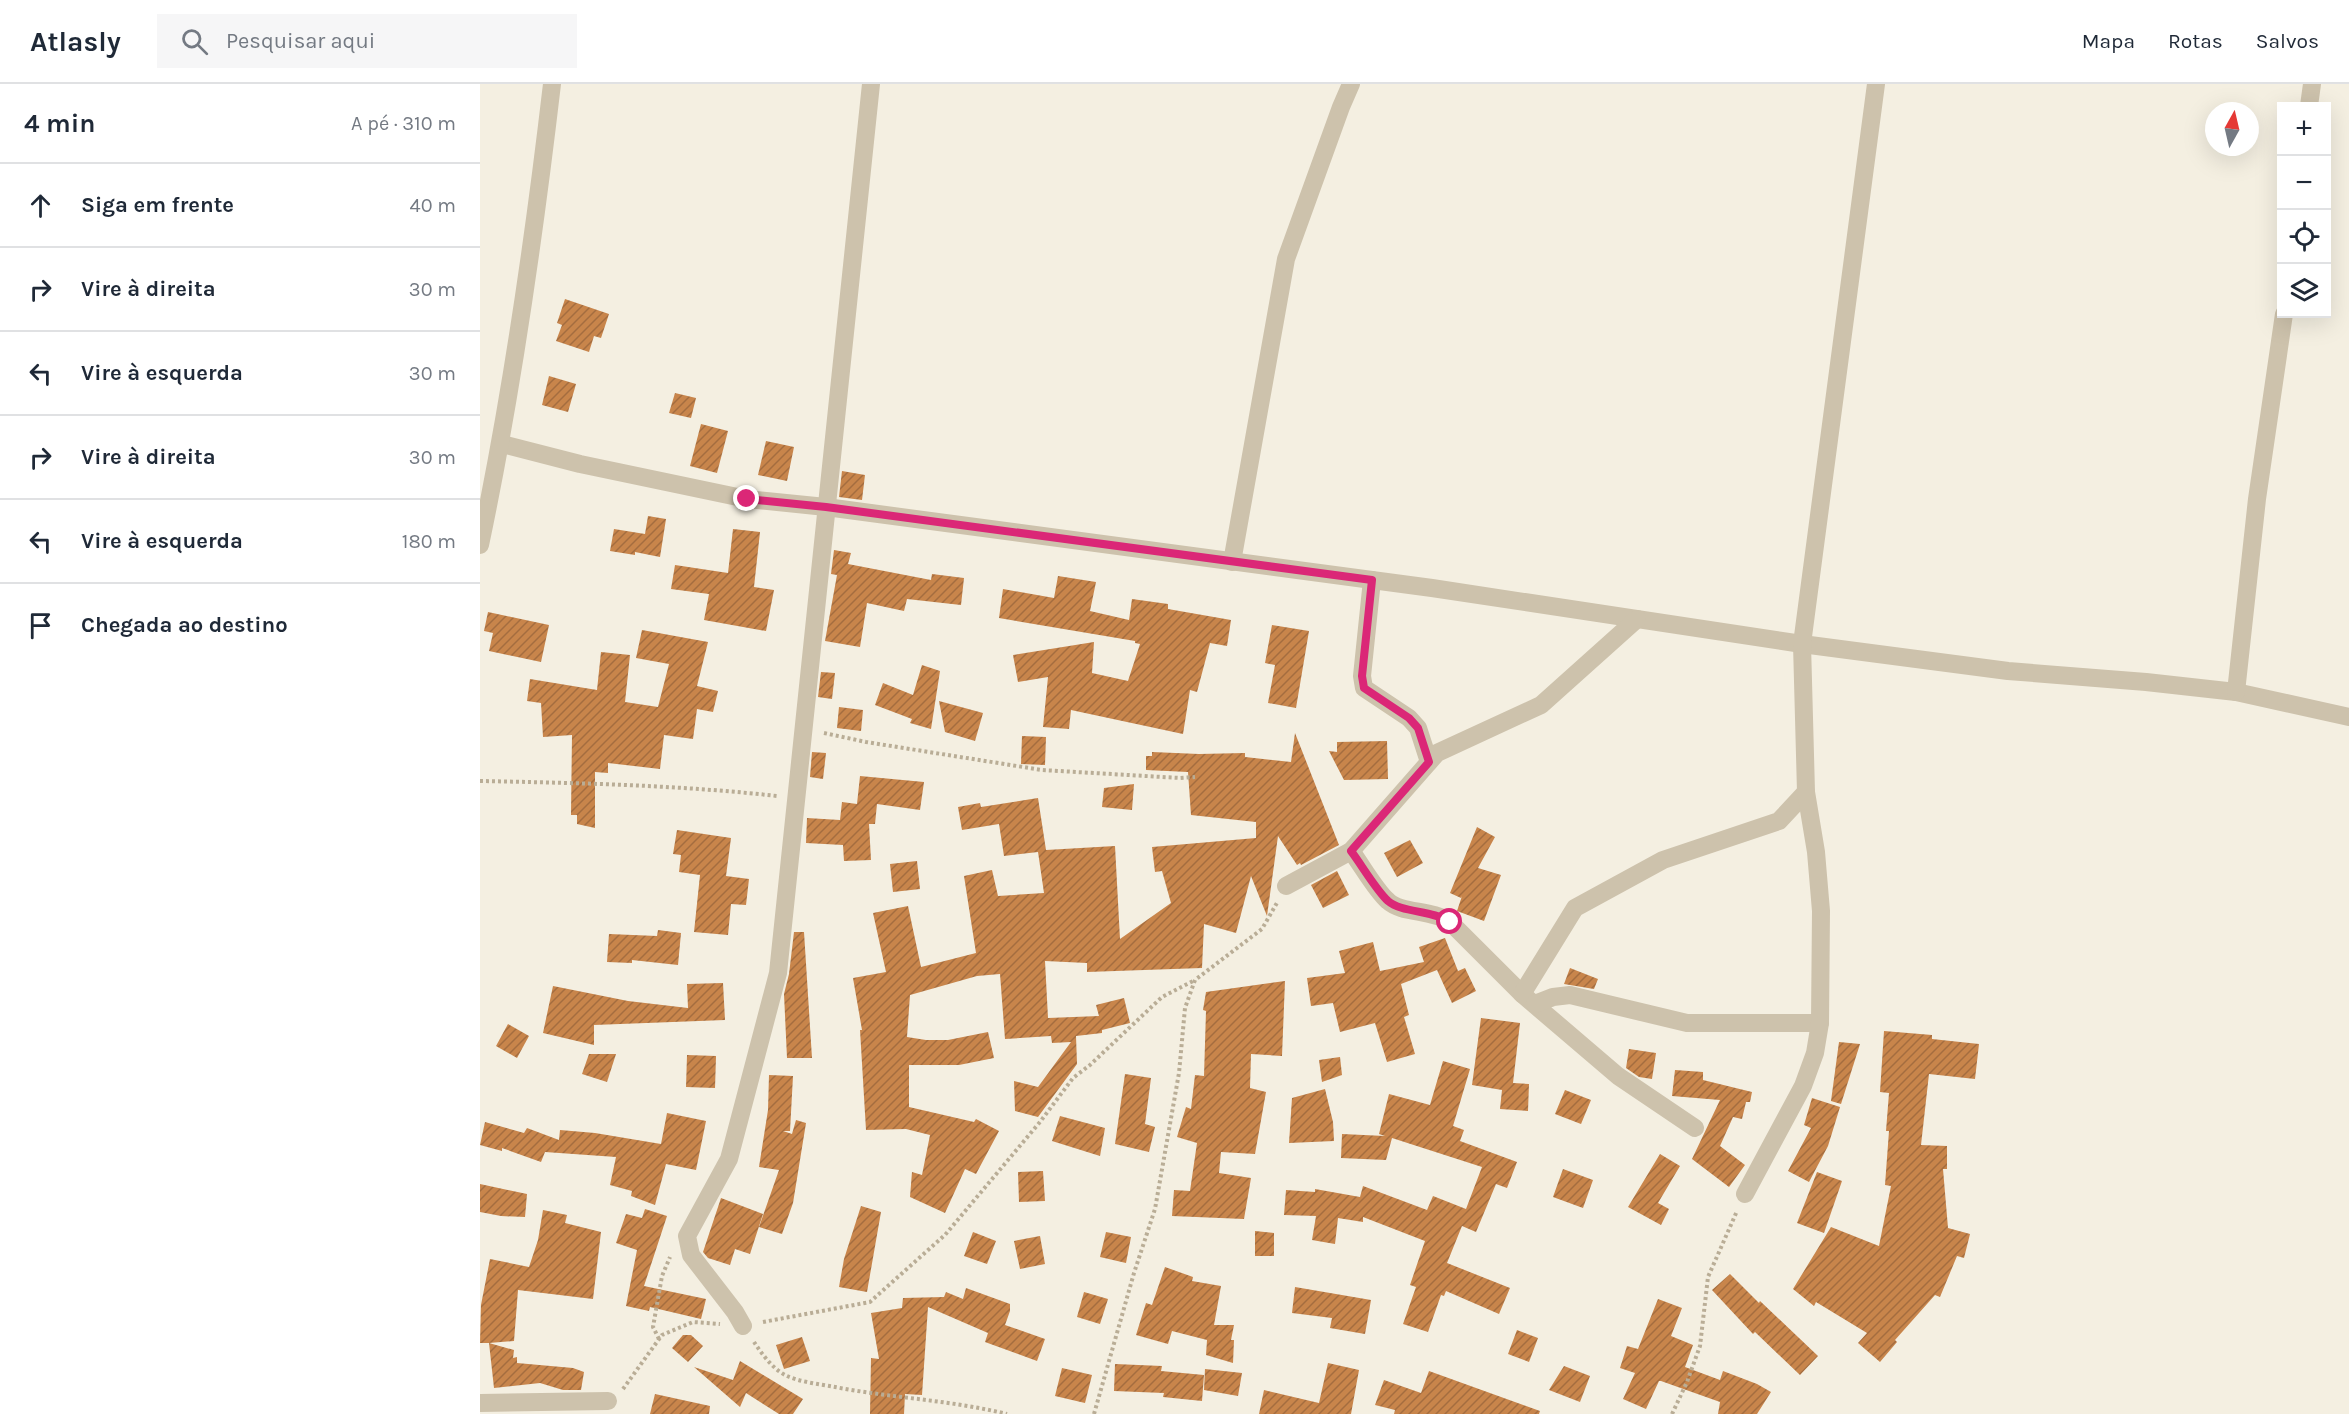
<!DOCTYPE html>
<html lang="pt">
<head>
<meta charset="utf-8">
<style>
  :root { --surface:#fff; --page:#f6f6f7; --text:#1f2937; --muted:#747a83; --line:#e0e1e3 }
  body { margin:0; font-family:Karla,sans-serif; background:var(--page); color:var(--text) }
  .controls { position:absolute; right:18px; top:18px; display:grid; overflow:hidden; border-radius:0px; box-shadow:0 6px 24px #0002 }
  .controls button { width:54px; height:54px; display:grid; place-items:center; padding:0; border:0; border-bottom:2px solid var(--line); background:var(--surface); color:var(--text); font:30px sans-serif }
  .compass { position:absolute; left:1725px; top:18px; width:54px; height:54px; border-radius:50%; background:var(--surface); box-shadow:0 6px 24px #0002; rotate:8deg }
  .stop { position:absolute; width:18px; height:18px; margin:-14px; border:4px solid #db2777; border-radius:50%; background:#fff }
  .stop.end { background:#db2777; border-color:#fff; box-shadow:0 2px 6px #0008 }
  .list { margin:0; padding:0; list-style:none }
  h2 { display:flex; justify-content:space-between; align-items:center; height:78px; margin:0; padding:0 24px; font-size:26px }
  h2 small { font-size:20px; font-weight:400; color:var(--muted) }
  .list li { display:grid; grid-template-columns:39px 1fr auto; gap:18px; align-items:center; box-sizing:border-box; height:84px; padding:0 24px; border-top:2px solid var(--line) }
  .list b { display:block; font-size:22px; white-space:nowrap }
  .list em { font-size:20px; font-style:normal; color:var(--muted) }
  .icon { flex:none; width:33px; height:33px; fill:none; stroke:currentColor; stroke-width:2; stroke-linecap:round; stroke-linejoin:round }
  .map { position:relative; flex:none; width:1869px; height:1330px; overflow:hidden }
  header { display:flex; align-items:center; gap:36px; box-sizing:border-box; height:84px; padding:0 30px; background:var(--surface); border-bottom:2px solid var(--line) }
  header strong { font-size:28px }
  nav { display:flex; gap:33px; margin-inline-start:auto; font-size:21px }
  .search { width:420px; height:54px; background:var(--page); display:flex; align-items:center; gap:15px; box-sizing:border-box; padding:0 21px; border-radius:0px; color:var(--muted); font-size:22px }
  main { display:flex }
  aside { flex:1; background:var(--surface) }
  .map>svg:first-child { display:block }
  .building { fill:url(#building-hatch) }
  .lines { fill:none; stroke-linecap:round; stroke-linejoin:round }
  .path { stroke:#b9ad96; stroke-width:4; stroke-dasharray:3 3; stroke-linecap:butt }
  .minor { stroke:#cdc2ac; stroke-width:18 }
  .route { stroke:#db2777; stroke-width:8 }
</style>
</head>
<body>
<header>
<strong>Atlasly</strong>
<div class="search"><svg class="icon" aria-label="search" viewBox="0 0 24 24"><circle cx="10" cy="10" r="6"/><path d="M15 15l6 6"/></svg>Pesquisar aqui</div>
<nav><a>Mapa</a><a>Rotas</a><a>Salvos</a></nav>
</header>
<main>
<aside>
<h2>4 min<small>A pé · 310 m</small></h2>
<ul class="list">
<li><svg class="icon" aria-label="ahead" viewBox="0 0 24 24"><path d="M12 20V5M6 11l6-6 6 6"/></svg><div><b>Siga em frente</b></div><em>40 m</em></li>
<li><svg class="icon" aria-label="right" viewBox="0 0 24 24"><path d="M7 20v-9h11M14 6l5 5-5 5"/></svg><div><b>Vire à direita</b></div><em>30 m</em></li>
<li><svg class="icon" aria-label="left" viewBox="0 0 24 24"><path d="M17 20v-9H6M10 6l-5 5 5 5"/></svg><div><b>Vire à esquerda</b></div><em>30 m</em></li>
<li><svg class="icon" aria-label="right" viewBox="0 0 24 24"><path d="M7 20v-9h11M14 6l5 5-5 5"/></svg><div><b>Vire à direita</b></div><em>30 m</em></li>
<li><svg class="icon" aria-label="left" viewBox="0 0 24 24"><path d="M17 20v-9H6M10 6l-5 5 5 5"/></svg><div><b>Vire à esquerda</b></div><em>180 m</em></li>
<li><svg class="icon" aria-label="arrive" viewBox="0 0 24 24"><path d="M6 21V4h12l-3 4 3 4H6"/></svg><div><b>Chegada ao destino</b></div></li>
</ul>
</aside>
<div class="map">
<svg width="1869" height="1330" viewBox="0 0 1869 1330">
  <defs>
    <pattern id="building-hatch" width="6" height="6" patternUnits="userSpaceOnUse" patternTransform="scale(1.5)"><rect width="6" height="6" fill="#c8854b"/><path d="M-1 1l2-2M0 6l6-6M5 7l2-2" fill="none" stroke="#a46d3f"/></pattern>
  </defs>
  <rect width="100%" height="100%" fill="#f4efe1"/>
  <!-- building -->
  <g class="building">
    <polygon points="85,215 129,230 121,254 114,252 109,268 76,257 82,241 77,239"/>
    <polygon points="69,292 96,300 88,328 62,321"/>
    <polygon points="195,309 216,314 211,334 189,329"/>
    <polygon points="221,340 248,347 237,389 210,382"/>
    <polygon points="286,357 314,363 307,397 278,391"/>
    <polygon points="362,387 385,391 382,416 359,413"/>
    <polygon points="168,432 186,435 180,473 155,468 155,471 130,467 134,445 165,450"/>
    <polygon points="253,445 280,448 274,503 294,506 286,547 224,536 229,510 191,505 195,481 248,489"/>
    <polygon points="354,466 371,469 368,480 451,496 452,490 484,494 481,521 427,515 424,527 387,519 380,563 345,557 357,491 351,490"/>
    <polygon points="578,492 616,498 610,527 649,536 652,515 688,520 688,525 751,536 747,562 730,559 717,608 710,606 703,650 591,626 589,645 563,643 568,593 538,598 533,571 614,558 612,589 648,597 660,560 655,559 655,557 519,534 523,505 574,514"/>
    <polygon points="8,528 69,541 61,578 9,567 13,549 4,547"/>
    <polygon points="792,541 829,547 816,624 788,619 795,581 785,579"/>
    <polygon points="162,546 228,558 217,602 238,607 233,628 217,625 213,655 184,651 180,685 128,679 128,689 115,688 115,744 97,740 97,731 91,731 92,651 63,653 61,619 47,617 50,595 117,606 121,568 150,571 145,618 178,623 189,580 156,574"/>
    <polygon points="442,581 460,587 451,645 430,639 432,635 395,621 403,599 433,611"/>
    <polygon points="341,588 355,589 352,615 338,613"/>
    <polygon points="459,617 503,629 495,657 465,648"/>
    <polygon points="359,623 383,626 381,647 357,644"/>
    <polygon points="815,649 859,761 821,781 820,779 817,781 798,752 787,832 771,792 756,849 724,840 722,884 607,888 607,879 565,877 568,934 619,932 616,921 644,914 650,939 622,946 622,949 596,952 597,980 558,1033 535,1027 534,997 558,1003 591,958 572,959 571,952 525,955 520,890 497,892 430,911 427,953 446,956 468,956 508,948 514,974 479,981 429,981 429,1023 494,1038 496,1035 519,1047 496,1090 485,1085 465,1129 430,1113 432,1088 442,1091 450,1051 426,1045 386,1046 380,946 382,946 373,894 406,888 393,829 428,822 441,883 496,869 484,792 512,786 518,812 564,809 558,768 524,772 519,740 482,746 478,723 500,719 501,723 558,714 566,766 635,762 640,855 691,819 682,787 675,788 672,763 776,754 776,738 711,731 708,688 666,686 666,672 672,672 672,668 719,670 765,669 765,673 811,678"/>
    <polygon points="542,652 566,653 565,681 541,680"/>
    <polygon points="907,657 908,695 864,696 849,667 857,668 857,658"/>
    <polygon points="332,668 346,669 343,695 330,693"/>
    <polygon points="380,692 444,698 440,726 397,720 395,740 389,740 391,776 364,777 363,761 326,759 327,734 360,736 362,718 377,720"/>
    <polygon points="654,700 652,726 622,723 624,704"/>
    <polygon points="997,743 1015,753 998,784 1021,791 1004,837 977,827 982,812 981,814 970,809"/>
    <polygon points="197,746 251,754 246,792 269,795 266,821 251,820 248,851 214,848 220,791 199,788 201,771 193,770"/>
    <polygon points="930,756 943,779 917,793 904,769"/>
    <polygon points="437,777 440,805 413,808 410,780"/>
    <polygon points="857,787 869,811 843,824 831,801"/>
    <polygon points="178,846 201,849 198,881 152,876 152,879 127,878 129,850 177,852"/>
    <polygon points="314,848 324,848 332,974 307,974 304,910 309,890"/>
    <polygon points="965,854 978,887 985,884 996,907 972,919 957,886 921,900 929,931 924,933 935,970 907,978 895,939 860,948 853,919 831,922 827,894 865,889 859,867 893,858 900,887 944,878 939,863"/>
    <polygon points="1090,884 1118,895 1114,905 1084,900"/>
    <polygon points="805,897 802,972 771,970 770,1004 786,1008 775,1070 741,1068 739,1089 771,1094 764,1135 692,1132 694,1106 710,1107 717,1059 697,1053 706,1023 711,1025 715,991 724,992 726,927 723,926 726,908"/>
    <polygon points="243,899 245,936 114,941 114,961 63,949 73,902 148,917 208,924 207,900"/>
    <polygon points="1001,934 1040,939 1033,999 1049,1000 1048,1027 1020,1025 1022,1006 992,1001"/>
    <polygon points="28,940 49,952 37,974 16,962"/>
    <polygon points="1404,947 1452,951 1452,955 1499,960 1495,995 1449,990 1441,1061 1467,1062 1467,1085 1463,1085 1468,1144 1490,1150 1484,1174 1477,1172 1460,1213 1455,1211 1415,1256 1417,1258 1400,1278 1378,1259 1387,1249 1336,1218 1334,1222 1313,1205 1351,1143 1399,1162 1411,1102 1405,1101 1409,1047 1406,1047 1409,1009 1400,1008"/>
    <polygon points="1359,958 1380,960 1361,1020 1351,1017"/>
    <polygon points="1149,965 1176,969 1172,995 1159,993 1146,984"/>
    <polygon points="109,970 136,970 127,998 102,990"/>
    <polygon points="207,971 236,972 235,1004 206,1003"/>
    <polygon points="860,973 862,991 842,998 839,976"/>
    <polygon points="963,977 990,985 973,1042 984,1046 980,1057 1037,1078 1027,1104 1016,1100 996,1148 982,1142 967,1179 1030,1204 1019,1230 966,1207 964,1212 961,1211 948,1248 923,1240 936,1203 930,1201 945,1157 883,1133 883,1138 858,1134 855,1160 832,1156 836,1132 804,1131 806,1106 835,1108 835,1105 880,1113 883,1102 947,1126 953,1112 986,1125 1002,1083 912,1054 906,1076 861,1074 862,1050 905,1052 899,1050 909,1010 950,1021"/>
    <polygon points="1195,986 1223,988 1223,996 1272,1008 1270,1018 1266,1018 1262,1035 1253,1033 1240,1062 1265,1081 1249,1103 1212,1075 1240,1016 1192,1012"/>
    <polygon points="645,990 671,994 665,1040 675,1043 669,1068 635,1060"/>
    <polygon points="289,991 313,992 310,1047 303,1047 312,1050 316,1036 326,1039 313,1119 302,1150 279,1143 299,1086 279,1083 288,1026"/>
    <polygon points="845,1005 853,1038 854,1057 809,1059 812,1014"/>
    <polygon points="1085,1006 1111,1016 1101,1040 1075,1030"/>
    <polygon points="1332,1014 1360,1023 1348,1062 1329,1098 1308,1087 1331,1044 1324,1041"/>
    <polygon points="187,1029 226,1037 216,1086 186,1080 175,1121 151,1112 152,1107 130,1101 136,1073 65,1068 61,1078 22,1064 22,1067 0,1061 5,1038 44,1049 47,1044 79,1056 80,1046 115,1049 181,1060"/>
    <polygon points="580,1032 625,1044 620,1072 572,1057"/>
    <polygon points="1180,1070 1200,1082 1178,1119 1189,1125 1181,1141 1148,1123"/>
    <polygon points="1083,1085 1113,1096 1103,1124 1073,1113"/>
    <polygon points="563,1087 565,1117 539,1118 538,1088"/>
    <polygon points="1337,1088 1362,1097 1344,1149 1317,1139"/>
    <polygon points="0,1100 47,1110 45,1133 21,1132 0,1128"/>
    <polygon points="241,1114 283,1130 270,1170 255,1165 250,1181 228,1174 223,1168"/>
    <polygon points="381,1122 401,1128 387,1208 359,1203 364,1175"/>
    <polygon points="165,1125 187,1132 164,1202 226,1215 221,1235 170,1223 169,1227 146,1222 157,1166 136,1159 146,1130 162,1134"/>
    <polygon points="63,1126 87,1131 85,1139 121,1148 113,1215 38,1206 34,1257 9,1259 34,1266 33,1274 37,1273 37,1279 93,1284 104,1288 101,1306 83,1306 60,1299 14,1304 9,1259 0,1259 1,1221 10,1175 49,1183 58,1156"/>
    <polygon points="775,1147 794,1149 794,1172 775,1172"/>
    <polygon points="493,1148 516,1157 507,1180 484,1172"/>
    <polygon points="626,1148 651,1153 646,1179 620,1173"/>
    <polygon points="560,1152 565,1180 540,1185 534,1157"/>
    <polygon points="685,1183 713,1193 712,1197 741,1202 734,1241 754,1241 751,1256 754,1256 753,1279 726,1271 727,1256 692,1247 688,1260 656,1251 666,1219 672,1221"/>
    <polygon points="1250,1190 1279,1219 1280,1217 1338,1272 1320,1291 1275,1248 1273,1250 1232,1206"/>
    <polygon points="815,1203 891,1216 885,1250 850,1244 852,1234 812,1229"/>
    <polygon points="486,1204 530,1220 530,1227 525,1241 565,1255 557,1277 505,1258 508,1249 448,1223 442,1311 425,1310 424,1330 390,1330 391,1274 399,1275 391,1229 422,1224 423,1214 464,1213 466,1208 483,1215"/>
    <polygon points="604,1208 628,1215 620,1240 597,1233"/>
    <polygon points="1178,1215 1202,1224 1191,1252 1213,1261 1205,1283 1240,1296 1243,1287 1277,1300 1291,1308 1277,1330 1238,1330 1240,1318 1181,1297 1179,1297 1166,1325 1143,1315 1155,1289 1140,1284 1147,1262 1158,1265"/>
    <polygon points="1037,1246 1058,1254 1049,1278 1028,1270"/>
    <polygon points="203,1251 211,1251 223,1262 208,1278 192,1264"/>
    <polygon points="322,1253 330,1277 304,1285 296,1261"/>
    <polygon points="260,1277 323,1315 313,1330 299,1330 266,1309 260,1323 214,1283 253,1296"/>
    <polygon points="848,1279 879,1286 871,1330 779,1330 784,1306 839,1319"/>
    <polygon points="635,1280 682,1282 681,1287 724,1291 722,1317 683,1313 684,1309 634,1307"/>
    <polygon points="1084,1282 1110,1292 1100,1318 1069,1306"/>
    <polygon points="582,1284 612,1291 605,1319 575,1312"/>
    <polygon points="725,1285 762,1289 758,1312 724,1306"/>
    <polygon points="949,1287 1060,1327 1059,1330 914,1330 915,1326 895,1321 904,1296 941,1309"/>
    <polygon points="175,1310 230,1322 229,1330 170,1330"/>
  </g>
  <g class="lines">
    <!-- path -->
    <g class="path">
      <polyline points="344,649 386,658 562,686 700,694 715,693"/>
      <path d="M0,697C99,699 198,701 297,712"/>
      <polyline points="283,1238 390,1218 465,1151 560,1038 593,994 610,981 682,913 715,896"/>
      <polyline points="179,1255 173,1243 182,1192 190,1173"/>
      <path d="M274,1258C282,1270 292,1284 305,1291C319,1298 339,1300 355,1303C412,1314 470,1316 527,1330"/>
      <polyline points="143,1305 182,1251 213,1238 240,1240"/>
      <polyline points="614,1330 654,1189 675,1125 699,989 705,924 715,896 782,845 798,817"/>
      <polyline points="1192,1330 1207,1298 1220,1262 1228,1193 1257,1127"/>
    </g>
    <!-- minor -->
    <g class="minor">
      <polyline points="1829,22 1832,0"/>
      <polyline points="22,360 100,380 267,415 346,423 952,504 1322,560 1528,587 1666,598 1756,608 1869,633"/>
      <path d="M0,461C32,309 54,154 72,0"/>
      <polyline points="752,478 806,175 861,23 871,0"/>
      <polyline points="892,496 882,592 884,604 929,634 938,644 949,678"/>
      <polyline points="1756,608 1777,415 1804,230"/>
      <path d="M871,767C881,780 896,807 908,817C922,830 952,825 970,838L1042,910L1138,992L1215,1044"/>
      <polyline points="806,802 871,767 957,669 1061,621 1157,535"/>
      <polyline points="1042,910 1095,824 1183,776 1299,737 1326,708"/>
      <polyline points="1055,920 1073,913 1090,911 1207,939 1340,939"/>
      <polyline points="1265,1110 1323,1002 1335,969 1340,939 1341,827 1336,768 1326,708 1322,560 1396,0"/>
      <polyline points="263,1242 255,1228 211,1171 207,1152 249,1075 298,889 391,0"/>
      <polyline points="0,1319 128,1317"/>
    </g>
  </g>
  <g class="lines">
    <!-- route -->
    <path class="route" d="M267,415L346,423L892,496L882,592L884,604L929,634L938,644L949,678L871,767C881,780 896,806 908,817C922,829 952,826 970,838"/>
  </g>
</svg>
<div class="controls">
<button>+</button>
<button>−</button>
<button><svg class="icon" aria-label="locate" viewBox="0 0 24 24"><circle cx="12" cy="12" r="6"/><path d="M12 2v4M12 18v4M2 12h4M18 12h4"/></svg></button>
<button><svg class="icon" aria-label="layers" viewBox="0 0 24 24"><path d="M12 4l9 5-9 5-9-5zM3 14l9 5 9-5"/></svg></button>
</div>
<svg class="compass" viewBox="-18 -18 36 36"><path d="M0-13l5 13h-10z" fill="#e53935"/><path d="M0 13l5-13h-10z" fill="#747a83"/></svg>
<div class="stop" style="left:970px;top:838px"></div>
<div class="stop end" style="left:267px;top:415px"></div>
</div>
</main>
</body>
</html>
